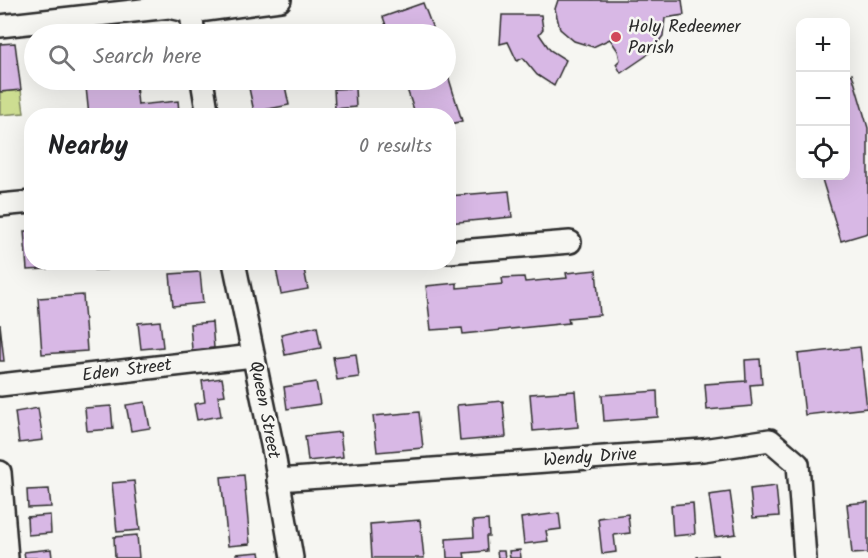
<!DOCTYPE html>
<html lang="en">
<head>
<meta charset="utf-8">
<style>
  :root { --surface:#fff; --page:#f2f2f2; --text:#202124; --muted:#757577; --line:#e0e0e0 }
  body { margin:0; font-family:Kalam,sans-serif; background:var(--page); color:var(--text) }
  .controls { position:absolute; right:18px; top:18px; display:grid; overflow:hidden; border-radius:12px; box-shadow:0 6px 24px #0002 }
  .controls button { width:54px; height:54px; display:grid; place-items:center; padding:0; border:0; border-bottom:2px solid var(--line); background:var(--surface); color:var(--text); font:30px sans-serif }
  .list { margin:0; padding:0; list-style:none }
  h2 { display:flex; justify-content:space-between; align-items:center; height:78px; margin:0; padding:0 24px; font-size:26px }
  h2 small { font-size:20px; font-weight:400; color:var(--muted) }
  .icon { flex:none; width:33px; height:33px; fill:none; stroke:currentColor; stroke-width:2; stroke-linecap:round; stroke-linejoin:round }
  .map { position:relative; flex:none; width:868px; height:558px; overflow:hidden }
  .search { position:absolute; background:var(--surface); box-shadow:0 6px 24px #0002; left:24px; top:24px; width:432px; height:66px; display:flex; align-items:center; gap:15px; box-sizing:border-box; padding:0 21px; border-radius:33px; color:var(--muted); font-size:22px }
  .panel { position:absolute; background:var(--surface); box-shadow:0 6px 24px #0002; left:24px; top:108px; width:432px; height:162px; border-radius:24px }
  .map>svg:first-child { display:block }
  .green { fill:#cddd91; stroke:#7c845e; stroke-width:1.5 }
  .building { fill:#d8b8e5; stroke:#2b2b2b; stroke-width:1.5 }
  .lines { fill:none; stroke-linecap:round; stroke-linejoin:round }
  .minor-casing { stroke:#2b2b2b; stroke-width:26 }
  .minor { stroke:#f6f6f2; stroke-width:21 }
  .poi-dot { fill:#d1495b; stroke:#f6f6f2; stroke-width:2 }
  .labels { text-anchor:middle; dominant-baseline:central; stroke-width:5; stroke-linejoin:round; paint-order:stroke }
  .poi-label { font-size:18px; fill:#2b2b2b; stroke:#f6f6f2; text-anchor:start }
  .street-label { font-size:18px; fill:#2b2b2b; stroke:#f6f6f2 }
</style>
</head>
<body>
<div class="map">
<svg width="868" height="558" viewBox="0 0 868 558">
  <rect width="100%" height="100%" fill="#f6f6f2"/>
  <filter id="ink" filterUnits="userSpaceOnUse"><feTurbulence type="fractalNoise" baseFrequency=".0167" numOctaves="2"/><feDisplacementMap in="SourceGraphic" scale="12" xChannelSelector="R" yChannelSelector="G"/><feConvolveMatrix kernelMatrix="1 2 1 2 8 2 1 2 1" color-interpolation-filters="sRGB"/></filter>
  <g filter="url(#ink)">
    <!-- green -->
    <polygon class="green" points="21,90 24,113 0,115 0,92"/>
    <!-- building -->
    <g class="building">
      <polygon points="558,0 682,0 684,15 665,18 663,36 657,44 646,56 621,73 616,64 620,60 618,51 610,39 593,47 574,41 560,29 555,9"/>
      <polygon points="423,3 435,34 389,34 383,17"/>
      <polygon points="502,15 541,15 543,29 539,34 550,50 566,60 554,86 537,75 523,58 517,61 508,42 500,44"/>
      <polygon points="332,27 333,34 297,34"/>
      <polygon points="15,43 21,90 0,92 0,44"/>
      <polygon points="446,69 462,121 448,125 448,116 416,116 404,80 446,80"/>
      <polygon points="852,74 868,128 868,233 841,241 821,176 846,176 846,76"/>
      <polygon points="284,81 289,105 254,112 249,88"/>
      <polygon points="127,83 136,86 138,105 178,101 179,112 177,112 177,116 89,116 86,87"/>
      <polygon points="355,88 356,107 335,109 334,89"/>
      <polygon points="509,191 512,217 448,223 448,196"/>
      <polygon points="24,231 32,231 32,262 46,262 47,269 27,270"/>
      <polygon points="59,262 84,262 84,266 59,267"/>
      <polygon points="94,262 105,262 106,270 94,270"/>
      <polygon points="303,264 308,289 281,294 276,269"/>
      <polygon points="596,270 600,315 568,318 569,323 463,334 462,328 431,330 426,286 457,283 457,288 503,284 502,278 524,277 525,282 567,278 566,273"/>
      <polygon points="200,272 203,303 173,306 170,274"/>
      <polygon points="83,295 87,351 42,354 38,298"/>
      <polygon points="160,321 163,347 141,349 138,323"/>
      <polygon points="212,322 214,348 192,350 190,324"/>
      <polygon points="0,324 4,361 0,361"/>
      <polygon points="317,326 321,348 285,355 281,334"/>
      <polygon points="860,347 867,408 805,415 798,354"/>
      <polygon points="356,354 359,377 337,380 333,357"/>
      <polygon points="760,359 762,384 750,385 752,406 707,410 705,384 746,381 745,360"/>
      <polygon points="222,378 225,395 218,396 221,416 197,420 194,404 205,402 202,381"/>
      <polygon points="316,382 320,404 287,409 284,387"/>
      <polygon points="575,391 578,427 533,431 530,394"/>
      <polygon points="657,391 658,417 604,421 602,395"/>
      <polygon points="503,401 506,437 460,441 457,405"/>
      <polygon points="145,402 150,428 131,431 126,405"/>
      <polygon points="111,406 113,429 87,431 85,408"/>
      <polygon points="38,408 43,440 19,443 15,412"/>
      <polygon points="419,412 423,448 377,452 373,416"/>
      <polygon points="340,432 343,457 308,461 305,436"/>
      <polygon points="244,475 250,544 228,546 221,477"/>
      <polygon points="134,481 140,530 117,532 112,483"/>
      <polygon points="776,486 779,516 753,518 750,489"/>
      <polygon points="49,489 51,507 28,508 27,490"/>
      <polygon points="730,492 736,534 715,537 709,495"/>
      <polygon points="868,502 868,553 852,554 847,504"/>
      <polygon points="693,503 695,534 673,536 671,505"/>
      <polygon points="559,513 561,529 546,531 548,541 524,544 521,518"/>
      <polygon points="628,514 630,533 614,535 616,552 602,554 598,518"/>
      <polygon points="50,515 51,533 28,535 27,517"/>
      <polygon points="420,520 424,558 372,558 370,524"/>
      <polygon points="488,520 489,536 486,536 487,551 464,553 465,558 447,558 446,539 474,537 473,521"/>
      <polygon points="137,535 139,558 115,558 114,537"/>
      <polygon points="51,549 52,558 25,558 24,552"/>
      <polygon points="520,550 521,558 510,558 509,551"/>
      <polygon points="497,551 504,551 505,558 498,558"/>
      <polygon points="260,552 261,558 237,558 236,554"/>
      <polygon points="717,555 718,558 697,558 697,557"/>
    </g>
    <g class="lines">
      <!-- minor casing -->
      <g class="minor-casing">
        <g id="minor">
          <polyline points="189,1 194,34"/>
          <polyline points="0,26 169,7 191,12 280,0"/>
          <polyline points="202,80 208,116"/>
          <polyline points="0,205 32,202"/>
          <polyline points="448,252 570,242"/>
          <polyline points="234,262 275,459 292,558"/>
          <polyline points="0,385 253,356"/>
          <polyline points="0,472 7,558"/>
          <polyline points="278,480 703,450 770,440 798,464 805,558"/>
        </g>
      </g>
      <!-- minor -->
      <use href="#minor" class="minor"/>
    </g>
  </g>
  <!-- markers -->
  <circle class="poi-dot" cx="616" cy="37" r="6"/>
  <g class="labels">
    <!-- poi labels -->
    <g class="poi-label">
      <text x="628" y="27">Holy Redeemer<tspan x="628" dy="21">Parish</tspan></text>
    </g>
    <!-- street labels -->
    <g class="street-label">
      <text transform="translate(127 371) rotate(-7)">Eden Street</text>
      <text transform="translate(264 410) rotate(79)">Queen Street</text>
      <text transform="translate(590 458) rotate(-4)">Wendy Drive</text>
    </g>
  </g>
</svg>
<div class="controls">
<button>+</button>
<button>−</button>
<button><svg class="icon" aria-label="locate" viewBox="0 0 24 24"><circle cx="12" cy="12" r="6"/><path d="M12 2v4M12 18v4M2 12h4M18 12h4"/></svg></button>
</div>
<div class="search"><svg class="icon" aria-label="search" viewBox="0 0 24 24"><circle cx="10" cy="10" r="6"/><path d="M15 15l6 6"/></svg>Search here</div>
<section class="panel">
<h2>Nearby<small>0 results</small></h2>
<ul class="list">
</ul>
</section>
</div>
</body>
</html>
